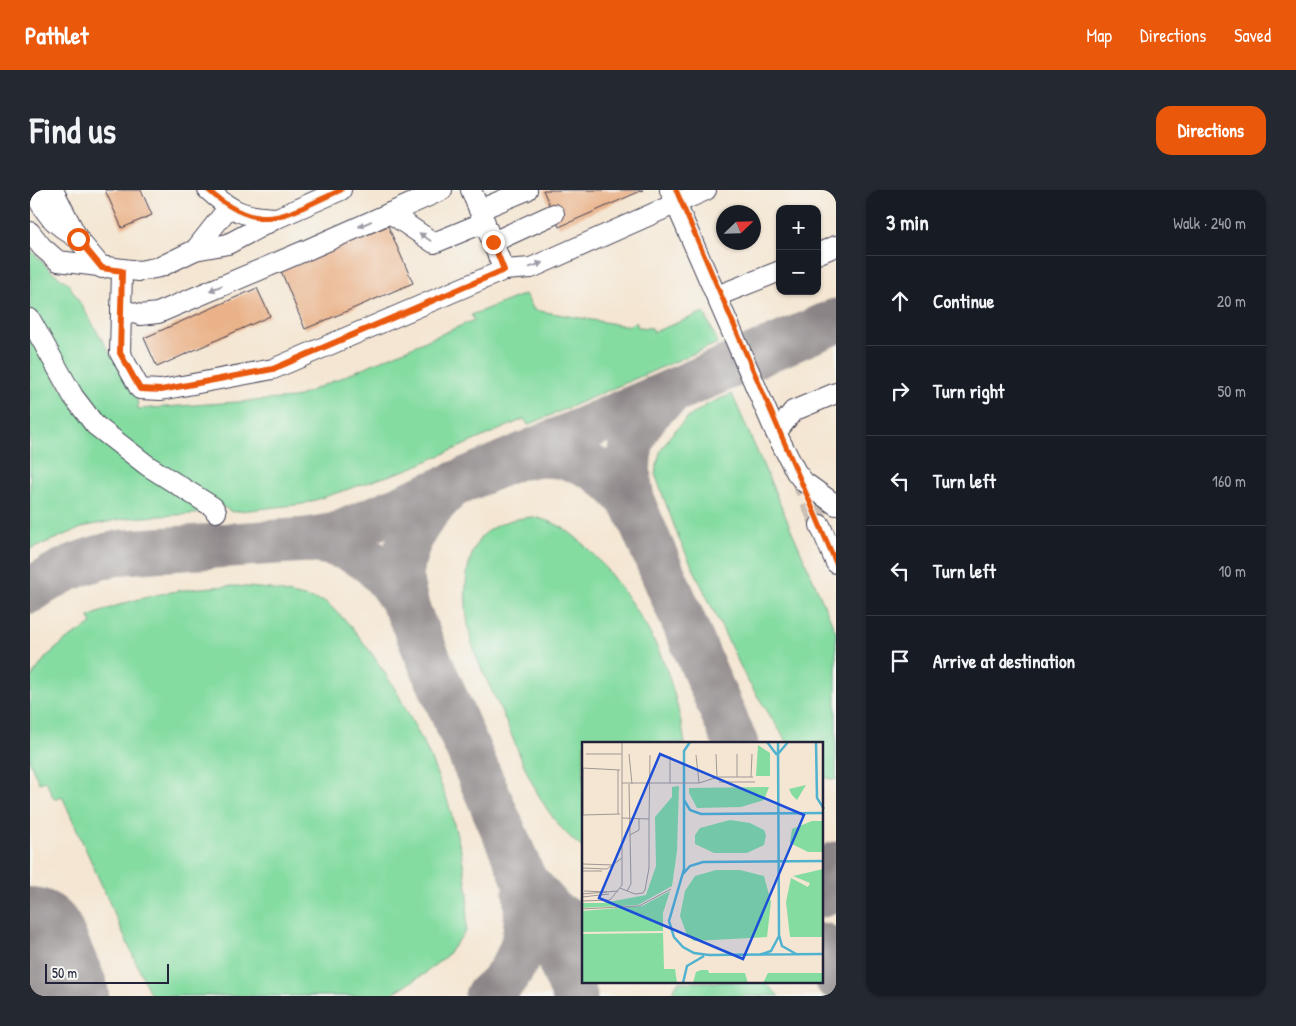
<!DOCTYPE html>
<html lang="en">
<head>
<meta charset="utf-8">
<style>
  :root { --surface:#171b24; --page:#242831; --text:#f1f3f6; --muted:#9ea1a6; --line:#363941; --accent:#ea580c }
  body { margin:0; font-family:"Patrick Hand",sans-serif; background:var(--page); color:var(--text) }
  .controls { position:absolute; right:15px; top:15px; display:grid; overflow:hidden; border-radius:10px; box-shadow:0 1px 4px #0004 }
  .controls button { width:45px; height:45px; display:grid; place-items:center; padding:0; border:0; border-bottom:1px solid var(--line); background:var(--surface); color:var(--text); font:25px sans-serif }
  .compass { position:absolute; left:686px; top:15px; width:45px; height:45px; border-radius:50%; background:var(--surface); box-shadow:0 1px 4px #0004; rotate:67deg }
  .scale { position:absolute; left:15px; bottom:12px; width:124px; box-sizing:border-box; padding-left:5px; border:2px solid #22223b; border-top:0; font-size:14px; line-height:18px; white-space:nowrap; color:#22223b; -webkit-text-stroke:4px #f6f6f2; paint-order:stroke }
  .stop { position:absolute; width:15px; height:15px; margin:-11px; border:4px solid #ea580c; border-radius:50%; background:#fff }
  .stop.end { background:#ea580c; border-color:#fff; box-shadow:0 1px 5px #0008 }
  .list { margin:0; padding:0; list-style:none }
  h2 { display:flex; justify-content:space-between; align-items:center; height:65px; margin:0; padding:0 20px; font-size:21px }
  h2 small { font-size:16px; font-weight:400; color:var(--muted) }
  .list li { display:grid; grid-template-columns:32px 1fr auto; gap:15px; align-items:center; box-sizing:border-box; height:90px; padding:0 20px; border-top:1px solid var(--line) }
  .list b { display:block; font-size:19px; white-space:nowrap }
  .list em { font-size:16px; font-style:normal; color:var(--muted) }
  .icon { flex:none; width:28px; height:28px; fill:none; stroke:currentColor; stroke-width:2; stroke-linecap:round; stroke-linejoin:round }
  .map { position:relative; flex:none; width:806px; height:806px; overflow:hidden; border-radius:15px }
  header { display:flex; align-items:center; gap:30px; box-sizing:border-box; height:70px; padding:0 25px; background:var(--accent); color:#fff }
  header strong { font-size:24px }
  nav { display:flex; gap:28px; margin-inline-start:auto; font-size:18px }
  .intro { display:flex; align-items:center; justify-content:space-between; box-sizing:border-box; height:120px; padding:0 30px }
  h1 { margin:0; font-size:35px }
  .button { padding:12px 22px; border-radius:15px; background:var(--accent); color:#fff; font-size:18px; font-weight:700 }
  main { display:flex; gap:30px; padding:0 30px }
  aside { flex:1; background:var(--surface); border-radius:15px; box-shadow:0 1px 4px #0004 }
  .map>svg:first-child { display:block }
  .green { fill:#84dca1; stroke:#537f6e }
  .lines { fill:none; stroke-linecap:round; stroke-linejoin:round }
  .taxiway { stroke:#8b8486; stroke-width:45 }
  .runway { stroke:#8b8486; stroke-width:112 }
  .building { fill:#eab289 }
  .minor-tunnel { stroke:#cabfb4; stroke-width:20; stroke-dasharray:20 10; stroke-linecap:butt }
  .minor-casing { stroke:#423f52; stroke-width:22 }
  .minor { stroke:#fff; stroke-width:20 }
  .cycleway-casing { stroke:#f6f6f2; stroke-width:8 }
  .cycleway { stroke:#e8590c; stroke-width:5 }
  .oneway { fill:#9c9ca7 }
  .route { stroke:#ea580c; stroke-width:6 }
  .inset-river { fill:none; stroke:#51b2d0; stroke-width:2.5 }
  .inset-road { fill:none; stroke:#a09896; stroke-width:1 }
  .view { fill:#1d4ed8; fill-opacity:0.15; stroke:#1d4ed8; stroke-width:2.5 }
  .inset-edge { fill:none; stroke:#22223b; stroke-width:2.5 }
</style>
</head>
<body>
<header>
<strong>Pathlet</strong>
<nav><a>Map</a><a>Directions</a><a>Saved</a></nav>
</header>
<div class="intro"><h1>Find us</h1><a class="button">Directions</a></div>
<main>
<div class="map">
<svg width="806" height="806" viewBox="0 0 806 806">
  <rect width="100%" height="100%" fill="#f6f6f2"/>
  <filter id="ink" filterUnits="userSpaceOnUse"><feTurbulence type="fractalNoise" baseFrequency=".02" numOctaves="2"/><feDisplacementMap in="SourceGraphic" scale="10" xChannelSelector="R" yChannelSelector="G"/><feConvolveMatrix kernelMatrix="1 2 1 2 8 2 1 2 1" color-interpolation-filters="sRGB"/></filter>
  <filter id="wash" filterUnits="userSpaceOnUse"><feTurbulence type="fractalNoise" baseFrequency=".0096" numOctaves="4" result="noise"/><feDisplacementMap in="SourceGraphic" scale="20" xChannelSelector="R" yChannelSelector="G"/><feGaussianBlur stdDeviation="1.12" result="paint"/><feColorMatrix in="noise" values="0 0 0 0 0 0 0 0 0 0 0 0 0 0 0 0 0 1.4 0 .05"/><feComposite in="paint" operator="in"/></filter>
  <g filter="url(#wash)">
    <rect width="100%" height="100%" fill="#f4e6d2"/>
    <!-- green -->
    <g class="green">
      <polygon points="0,59 21,81 38,93 107,208 108,219 264,208 444,130 441,125 495,104 504,120 597,136 606,132 608,137 622,138 624,142 674,122 688,153 498,235 494,229 379,279 273,314 202,322 138,285 60,220 30,174 0,119"/>
      <polygon points="0,143 29,195 176,323 98,328 57,336 0,359"/>
      <polygon points="702,204 806,442 806,590 792,587 792,554 758,553 717,490 649,349 625,284 630,262 640,246 656,229 678,214"/>
      <path d="M504,327C515,330 526,333 536,340C572,365 615,428 632,468C643,495 650,525 655,553L554,554L553,658C510,626 494,574 474,527C464,503 449,478 442,454C434,423 431,377 449,350C461,333 485,328 504,327Z"/>
      <path d="M206,396L240,399L296,412L320,435L343,465L367,502L398,562L418,612L431,661L438,704L436,741L416,766L394,784L358,806H121L32,606L24,609L16,591L9,593L0,572V489L16,467L36,450L62,434L59,427C104,406 156,397 206,396Z"/>
      <polygon points="648,792 735,792 749,806 640,806"/>
    </g>
    <g class="lines">
      <!-- taxiway -->
      <g class="taxiway">
        <path d="M637,206C598,234 592,272 604,316L706,554"/>
        <path d="M495,267C543,259 576,279 604,316"/>
        <path d="M278,350C330,354 354,377 378,421L545,806"/>
        <path d="M0,401C29,380 59,368 94,362L278,350L306,345L806,131"/>
        <path d="M378,421C376,410 371,397 371,386C374,349 392,324 418,299"/>
        <polyline points="501,697 526,725 554,736"/>
        <polyline points="792,705 794,695 806,674"/>
        <polyline points="792,755 806,787"/>
        <path d="M457,806C492,778 500,744 495,701"/>
      </g>
      <!-- runway -->
      <polyline class="runway" points="0,753 23,806"/>
    </g>
    <g id="blocks">
      <!-- building -->
      <g class="building">
        <polygon points="75,0 111,0 122,25 92,38"/>
        <polygon points="513,0 613,0 529,37"/>
        <polygon points="358,36 383,93 275,139 251,81"/>
        <polygon points="227,98 240,126 127,177 114,148"/>
      </g>
    </g>
  </g>
  <g filter="url(#ink)">
    <use href="#blocks" fill-opacity="0" stroke="#423f52" stroke-width="1"/>
    <g class="lines">
      <!-- minor-tunnel -->
      <polyline class="minor-tunnel" points="768,284 790,335"/>
      <!-- minor casing -->
      <g class="minor-casing">
        <g id="minor">
          <path d="M4,0C14,23 22,32 44,46"/>
          <polyline points="23,0 48,49 72,78"/>
          <path d="M178,0C202,22 215,27 247,28"/>
          <polyline points="441,0 474,80 501,78 676,0"/>
          <polyline points="640,0 746,243 766,282 774,292 806,315"/>
          <polyline points="449,20 497,0"/>
          <polyline points="360,23 404,53 455,32"/>
          <polyline points="0,42 12,57 28,71 109,81 130,77 165,60 198,54 247,28 311,0"/>
          <polyline points="463,52 524,24"/>
          <polyline points="165,60 199,17"/>
          <polyline points="787,64 806,56"/>
          <polyline points="92,81 90,163 110,199 131,200 243,179 474,80"/>
          <polyline points="687,106 750,81"/>
          <polyline points="91,119 110,125 128,123 279,59 412,0"/>
          <polyline points="0,129 43,206 65,235 118,276 183,317 186,322"/>
          <polyline points="746,243 763,221 806,203"/>
          <polyline points="790,335 806,373"/>
        </g>
      </g>
      <!-- minor -->
      <use href="#minor" class="minor"/>
      <!-- cycleway casing -->
      <g class="cycleway-casing">
        <g id="cycleway">
          <path d="M178,0C231,47 255,25 311,0"/>
          <polyline points="646,0 806,373"/>
        </g>
      </g>
      <!-- cycleway -->
      <use href="#cycleway" class="cycleway"/>
    </g>
    <!-- one-way arrows -->
    <defs><path id="oneway-solid" d="M-6-.8H1V-3.2L6.5 0L1 3.2V.8H-6Z" transform="scale(1.25)"/></defs>
    <g class="oneway">
      <use href="#oneway-solid" transform="translate(335 34) rotate(156)"/>
      <use href="#oneway-solid" transform="translate(395 47) rotate(-145)"/>
      <use href="#oneway-solid" transform="translate(506 75) rotate(-20)"/>
      <use href="#oneway-solid" transform="translate(186 98) rotate(157)"/>
    </g>
  </g>
  <g class="lines" filter="url(#ink)">
    <!-- route -->
    <polyline class="route" points="48,49 72,78 92,81 90,163 110,199 131,200 243,179 474,80 463,52"/>
  </g>
  <!-- overview -->
  <g transform="translate(552 552)">
    <rect width="241" height="241" fill="#f4e6d2"/>
    <path d="M176,3L188,11V34H174ZM224,43L215,58L210,53L207,47ZM97,44L95,109L90,144L56,163L0,166V161H21L64,153L74,124L73,75L90,55V45ZM187,45L182,58L159,65L115,66L107,51V46ZM148,78L168,81L182,88L184,93L182,103L165,111H132L113,102V93L118,86ZM230,79H241V110H226L208,101L210,87ZM241,127V195H208L204,160L209,136L226,145L228,141L211,134ZM134,128H158L182,134L189,160L185,195L112,199L105,193L98,174L103,149L113,134ZM88,149L81,171V189L0,190V169L60,164ZM81,191L82,227H93L95,241H0V192ZM119,228H126L127,231H163L166,241H111L114,230ZM186,231H241V241H181Z" fill="#84dca1"/>
    <path class="inset-river" d="M108,0L102,9V127L87,179L92,195L101,205L112,211L127,213M185,0L195,13M196,0L197,193L200,204L216,213M234,0L235,56L242,67M196,12L206,0M102,58L108,68L119,72L242,71M101,132L108,124L121,120L242,119M127,213L242,212M177,213L189,209L197,194M101,241L105,224L122,214"/>
    <path class="inset-road" d="M4,12H40M47,12L50,42M134,12L135,35M114,13L117,41M0,26L38,28M155,35V12M169,35L170,12M137,40H173M40,41H117L136,35H171M88,41V14M36,72V28M0,73L38,72M1,73V26M40,76L67,77L68,13M48,93L57,88V77M0,122L32,123M0,126L25,127L40,116M0,129H20M38,146L53,152L61,151L63,148L67,126V77M2,149L25,150M45,149L49,142L47,42M0,152L36,149M0,155L27,152M0,159L28,158L40,143V0M0,167L57,164L89,147"/>
    <path class="view" d="M78,12L222,73L161,217L17,156Z"/>
    <rect width="241" height="241" class="inset-edge"/>
  </g>
</svg>
<div class="controls">
<button>+</button>
<button>−</button>
</div>
<svg class="compass" viewBox="-18 -18 36 36"><path d="M0-13l5 13h-10z" fill="#e53935"/><path d="M0 13l5-13h-10z" fill="#9ea1a6"/></svg>
<div class="scale">50 m</div>
<div class="stop" style="left:48px;top:49px"></div>
<div class="stop end" style="left:463px;top:52px"></div>
</div>
<aside>
<h2>3 min<small>Walk · 240 m</small></h2>
<ul class="list">
<li><svg class="icon" aria-label="ahead" viewBox="0 0 24 24"><path d="M12 20V5M6 11l6-6 6 6"/></svg><div><b>Continue</b></div><em>20 m</em></li>
<li><svg class="icon" aria-label="right" viewBox="0 0 24 24"><path d="M7 20v-9h11M14 6l5 5-5 5"/></svg><div><b>Turn right</b></div><em>50 m</em></li>
<li><svg class="icon" aria-label="left" viewBox="0 0 24 24"><path d="M17 20v-9H6M10 6l-5 5 5 5"/></svg><div><b>Turn left</b></div><em>160 m</em></li>
<li><svg class="icon" aria-label="left" viewBox="0 0 24 24"><path d="M17 20v-9H6M10 6l-5 5 5 5"/></svg><div><b>Turn left</b></div><em>10 m</em></li>
<li><svg class="icon" aria-label="arrive" viewBox="0 0 24 24"><path d="M6 21V4h12l-3 4 3 4H6"/></svg><div><b>Arrive at destination</b></div></li>
</ul>
</aside>
</main>
</body>
</html>
